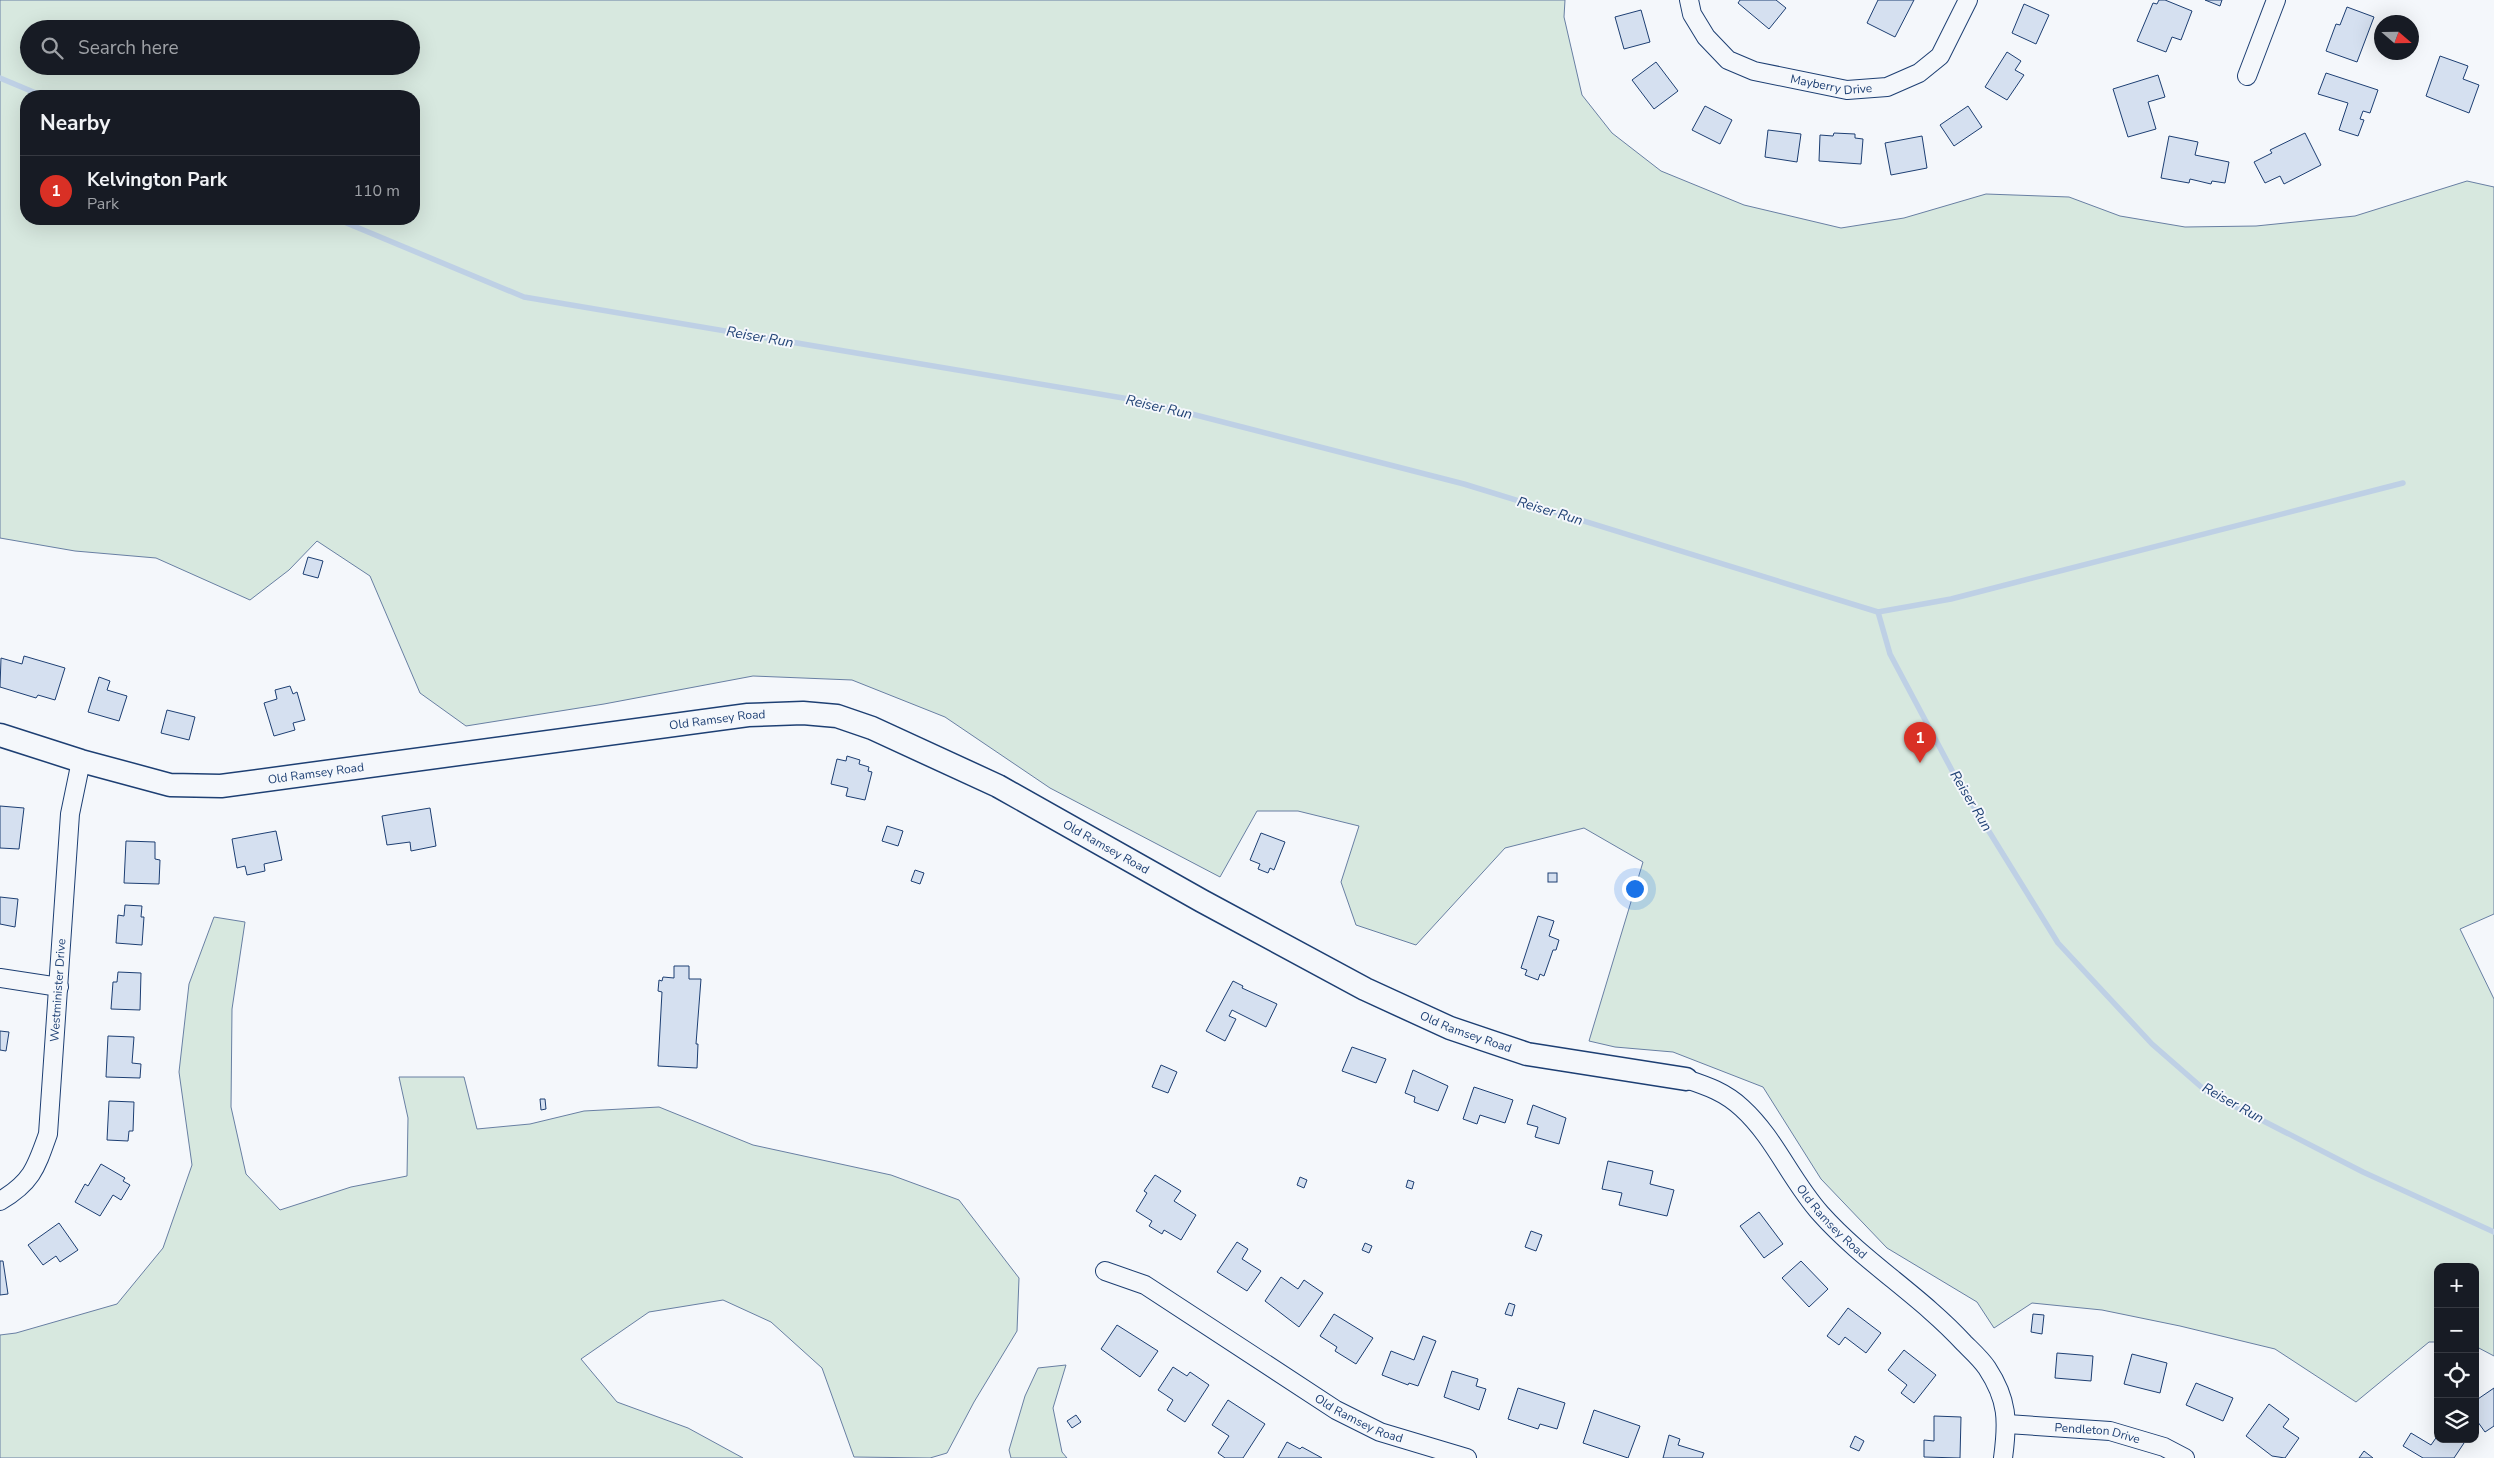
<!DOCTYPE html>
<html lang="en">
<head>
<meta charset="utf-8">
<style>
  :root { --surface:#171b24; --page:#242831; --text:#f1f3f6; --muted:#9ea1a6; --line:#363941; --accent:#d93025 }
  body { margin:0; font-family:"Nunito Sans",sans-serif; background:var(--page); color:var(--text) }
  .controls { position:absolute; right:15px; bottom:15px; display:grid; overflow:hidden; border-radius:10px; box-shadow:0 5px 20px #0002 }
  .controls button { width:45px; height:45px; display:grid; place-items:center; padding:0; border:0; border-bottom:1px solid var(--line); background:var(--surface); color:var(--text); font:25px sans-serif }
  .compass { position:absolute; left:2374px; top:15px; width:45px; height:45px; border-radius:50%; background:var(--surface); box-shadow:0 5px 20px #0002; rotate:110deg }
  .you { position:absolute; left:1634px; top:888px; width:18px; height:18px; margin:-12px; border:4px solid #fff; border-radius:50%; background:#1a73e8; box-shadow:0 0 0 8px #1a73e833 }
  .badge { display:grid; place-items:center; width:32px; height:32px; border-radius:50%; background:var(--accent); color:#fff; font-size:16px; font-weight:700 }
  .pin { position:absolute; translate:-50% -41px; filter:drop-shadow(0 1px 2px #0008) }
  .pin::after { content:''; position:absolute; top:26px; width:18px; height:15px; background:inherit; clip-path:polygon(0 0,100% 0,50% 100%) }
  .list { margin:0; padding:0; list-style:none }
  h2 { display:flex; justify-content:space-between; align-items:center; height:65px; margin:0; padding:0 20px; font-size:21px }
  h2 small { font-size:16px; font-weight:400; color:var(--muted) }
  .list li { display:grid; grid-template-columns:32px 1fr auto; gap:15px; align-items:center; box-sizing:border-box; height:70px; padding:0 20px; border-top:1px solid var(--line) }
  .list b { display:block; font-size:19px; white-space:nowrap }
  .list p { margin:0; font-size:16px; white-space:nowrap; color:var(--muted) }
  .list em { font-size:16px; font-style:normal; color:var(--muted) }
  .icon { flex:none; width:28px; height:28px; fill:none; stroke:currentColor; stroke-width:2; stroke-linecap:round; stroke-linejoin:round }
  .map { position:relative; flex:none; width:2494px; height:1458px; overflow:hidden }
  .search { position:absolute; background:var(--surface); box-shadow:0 5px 20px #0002; left:20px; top:20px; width:400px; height:55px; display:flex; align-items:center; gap:12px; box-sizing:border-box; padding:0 18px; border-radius:28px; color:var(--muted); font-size:19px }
  .panel { position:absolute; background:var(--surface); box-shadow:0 5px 20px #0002; left:20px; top:90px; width:400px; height:135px; border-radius:20px }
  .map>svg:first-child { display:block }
  .green { fill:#d7e8df; stroke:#687fa3; fill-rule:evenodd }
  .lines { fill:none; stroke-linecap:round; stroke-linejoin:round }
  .stream { stroke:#bed0e5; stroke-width:5.5 }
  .building { fill:#d5e0f0; stroke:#1d3f73 }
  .minor-casing { stroke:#1d3f73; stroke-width:20 }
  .tertiary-casing { stroke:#1d3f73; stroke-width:25 }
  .minor { stroke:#f4f7fb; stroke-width:18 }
  .tertiary { stroke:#f4f7fb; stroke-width:22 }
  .labels { text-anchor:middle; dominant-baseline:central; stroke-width:4; stroke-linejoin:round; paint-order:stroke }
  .street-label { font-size:12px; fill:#1d3f73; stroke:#f4f7fb }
  .water-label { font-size:14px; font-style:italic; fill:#1d3f73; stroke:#f4f7fb }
</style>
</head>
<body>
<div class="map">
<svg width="2494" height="1458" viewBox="0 0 2494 1458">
  <rect width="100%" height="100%" fill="#f4f7fb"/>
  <!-- green -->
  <g class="green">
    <path d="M0,0H1565L1564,17L1582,95L1612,133L1661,171L1744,205L1841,228L1904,218L1986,194L2069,197L2120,216L2185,227L2256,226L2355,216L2467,181L2494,187V914L2460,929L2494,999V1356L2475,1346V1267H2438V1342H2429L2356,1402L2275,1349L2180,1326L2102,1310L2032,1303L1994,1328L1977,1302L1887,1248L1821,1179L1763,1087L1673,1052L1615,1047L1589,1041L1643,862L1584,828L1505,848L1416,945L1356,925L1341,882L1359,826L1298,811H1257L1220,877L1050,788L945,717L852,680L753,676L604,704L466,726L420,693L370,576L317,541L289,570L250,600L156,558L75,551L0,538ZM29,29H411V66H29ZM26,96H414V219H26Z"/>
    <polygon points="214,917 245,922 232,1009 231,1107 246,1174 280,1210 351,1187 407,1176 408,1118 399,1077 464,1077 477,1129 530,1124 584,1111 659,1107 753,1145 891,1175 959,1200 1019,1278 1017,1331 974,1402 947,1453 930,1458 854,1457 822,1368 771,1322 723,1300 649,1312 581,1359 617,1402 688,1428 743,1458 0,1458 0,1335 16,1333 117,1304 163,1248 192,1165 179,1072 189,984"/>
    <polygon points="1066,1365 1053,1408 1062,1452 1067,1458 1011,1458 1009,1450 1025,1396 1038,1368"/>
  </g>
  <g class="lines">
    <!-- stream -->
    <g class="stream">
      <polyline points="0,78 43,96"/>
      <polyline points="337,219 524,297 1141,401 1464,484 1878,612 1951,599 2403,483"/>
      <polyline points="1878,612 1890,654 1956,778 2058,943 2152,1044 2207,1092 2363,1172 2494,1232"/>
    </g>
  </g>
  <!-- building -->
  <g class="building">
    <polygon points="1740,0 1776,0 1786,8 1769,29 1738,3"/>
    <polygon points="1878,0 1914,0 1895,37 1867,23"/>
    <polygon points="2159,0 2165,0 2192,11 2181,40 2172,37 2166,52 2137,41 2153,3 2157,4"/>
    <polygon points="2205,0 2222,0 2220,6"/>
    <polygon points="2024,4 2049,15 2036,44 2012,33"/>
    <polygon points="2347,7 2374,17 2357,62 2326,51 2336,24 2340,25"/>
    <polygon points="1641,10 1650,42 1624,49 1615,17"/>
    <polygon points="2007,52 2021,61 2015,70 2024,75 2007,100 1985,87"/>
    <polygon points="2440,56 2468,66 2463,79 2479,85 2469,113 2426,96"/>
    <polygon points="1656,62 1678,91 1654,109 1632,80"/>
    <polygon points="2326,73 2378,90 2370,113 2363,111 2360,119 2364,120 2358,136 2339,130 2348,103 2318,94"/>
    <polygon points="2158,75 2165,97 2148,102 2156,129 2128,137 2113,89"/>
    <polygon points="1705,106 1732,120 1720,144 1692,130"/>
    <polygon points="1968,106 1982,127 1954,146 1940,125"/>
    <polygon points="1768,130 1801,134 1797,162 1765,157"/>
    <polygon points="1834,133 1855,134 1855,138 1863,139 1861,164 1819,161 1820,135 1833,136"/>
    <polygon points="2305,133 2321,165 2284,184 2280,176 2265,183 2254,162 2272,153 2270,150"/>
    <polygon points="1922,136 1927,168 1891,175 1885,143"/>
    <polygon points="2169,136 2198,142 2195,155 2229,162 2225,183 2212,181 2211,184 2190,179 2189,183 2161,178"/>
    <polygon points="308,557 323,561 318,578 303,574"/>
    <polygon points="24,656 65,668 55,700 38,695 36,698 0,687 1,658 22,664"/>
    <polygon points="99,677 110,681 107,690 127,696 119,721 88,712"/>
    <polygon points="290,686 293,694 297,692 305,720 293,723 295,730 274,736 264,703 277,699 275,690"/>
    <polygon points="167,710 195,717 189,740 161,733"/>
    <polygon points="847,756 860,760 859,764 869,767 868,771 872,772 865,800 846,796 848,788 831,784 837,759 846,761"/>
    <polygon points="0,806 24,808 19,849 0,848"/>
    <polygon points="430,808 436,846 411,851 410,842 387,845 382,816"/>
    <polygon points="887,826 903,831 898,846 882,841"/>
    <polygon points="276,831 282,860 264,864 265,871 247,875 245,866 237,868 232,839"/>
    <polygon points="1261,833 1285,842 1274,870 1270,868 1268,873 1258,869 1260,864 1250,860"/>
    <polygon points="126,841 155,842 155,859 160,860 159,884 124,883"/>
    <polygon points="915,870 924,873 920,884 911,881"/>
    <rect x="1548" y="873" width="9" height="9"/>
    <polygon points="0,897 18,899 15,927 0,924"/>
    <polygon points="125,905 142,906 141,917 144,917 142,945 116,943 118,915 124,916"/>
    <polygon points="1538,916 1554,921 1549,936 1559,940 1556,950 1553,950 1544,976 1540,974 1538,980 1525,975 1527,970 1521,968"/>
    <polygon points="674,966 689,966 689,979 701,979 696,1044 698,1044 697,1068 658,1066 662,992 658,991 659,980 662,981 663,977 674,978"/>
    <polygon points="118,972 141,973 140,1010 111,1009 113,982 117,982"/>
    <polygon points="1233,981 1243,986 1242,988 1277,1004 1266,1027 1232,1010 1229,1016 1236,1019 1225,1041 1206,1031"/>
    <polygon points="0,1031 9,1032 6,1051 0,1050"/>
    <polygon points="108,1036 134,1037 132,1063 141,1064 140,1078 106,1077"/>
    <polygon points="1352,1047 1386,1059 1376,1083 1342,1071"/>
    <polygon points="1161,1065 1177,1072 1168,1093 1152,1087"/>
    <polygon points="1413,1070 1448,1086 1438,1111 1414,1102 1415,1097 1405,1093"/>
    <polygon points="1474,1087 1513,1100 1505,1123 1480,1115 1477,1124 1463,1119"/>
    <polygon points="540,1099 545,1099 546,1109 541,1110"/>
    <polygon points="109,1101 134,1102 133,1131 129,1131 128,1141 107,1140"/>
    <polygon points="1533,1105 1566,1118 1559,1144 1535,1137 1538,1127 1527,1124"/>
    <polygon points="1608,1161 1653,1171 1650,1184 1674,1190 1667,1216 1619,1205 1622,1193 1602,1189"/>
    <polygon points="101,1164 125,1178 123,1181 130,1185 121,1200 113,1195 100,1216 75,1202 85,1184 88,1186"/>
    <polygon points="1155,1175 1181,1191 1174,1201 1196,1215 1181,1240 1164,1230 1162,1234 1149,1226 1152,1221 1136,1211 1147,1193 1144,1191"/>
    <polygon points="1300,1177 1307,1180 1304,1188 1297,1185"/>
    <polygon points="1408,1180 1414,1182 1412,1189 1406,1187"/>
    <polygon points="1759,1212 1783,1244 1764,1258 1740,1226"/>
    <polygon points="59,1223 78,1250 60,1262 56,1256 43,1265 28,1245"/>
    <polygon points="1531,1231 1542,1235 1536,1251 1525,1247"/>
    <polygon points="1237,1242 1248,1249 1242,1259 1261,1271 1247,1291 1217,1272"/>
    <polygon points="1365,1243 1372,1246 1369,1253 1362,1250"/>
    <polygon points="0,1261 3,1261 8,1294 0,1295"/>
    <polygon points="1801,1261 1828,1289 1809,1307 1782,1278"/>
    <polygon points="1281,1277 1298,1289 1304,1280 1323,1293 1299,1327 1265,1301"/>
    <polygon points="1509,1303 1515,1305 1512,1316 1505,1314"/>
    <polygon points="1848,1308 1881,1333 1866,1353 1845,1337 1839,1345 1827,1336"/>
    <polygon points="1334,1314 1373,1338 1356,1364 1335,1351 1337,1347 1320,1336"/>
    <polygon points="2033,1314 2044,1315 2042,1334 2031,1332"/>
    <polygon points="1117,1325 1158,1351 1140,1377 1101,1349"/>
    <polygon points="1423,1336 1436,1341 1418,1386 1409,1383 1408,1385 1382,1375 1391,1351 1414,1360"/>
    <polygon points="1904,1350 1936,1375 1914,1403 1901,1393 1907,1385 1888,1370"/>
    <polygon points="2057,1353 2093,1356 2091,1381 2055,1378"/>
    <polygon points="2132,1354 2167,1363 2160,1393 2124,1384"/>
    <polygon points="1173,1367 1187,1376 1190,1372 1209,1385 1185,1422 1167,1410 1173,1400 1158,1390"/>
    <polygon points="1452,1371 1478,1379 1476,1386 1486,1389 1479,1410 1444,1397"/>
    <polygon points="2196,1383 2233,1398 2223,1421 2186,1405"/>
    <polygon points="1518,1388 1565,1403 1557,1429 1540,1424 1538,1429 1508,1419"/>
    <polygon points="2494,1388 2494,1426 2485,1432 2475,1418 2475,1401"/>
    <polygon points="1228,1400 1265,1424 1243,1458 1225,1458 1218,1453 1229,1436 1212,1425"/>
    <polygon points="2269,1404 2289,1419 2283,1427 2299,1438 2285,1458 2272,1456 2246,1436"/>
    <polygon points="1594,1410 1640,1426 1628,1458 1583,1443"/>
    <polygon points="1076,1415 1081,1422 1072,1428 1067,1421"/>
    <polygon points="1934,1416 1961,1417 1960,1458 1924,1457 1924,1440 1934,1441"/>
    <polygon points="2411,1433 2431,1445 2438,1435 2438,1439 2457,1439 2464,1443 2454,1458 2423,1458 2403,1446"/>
    <polygon points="1669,1435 1680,1439 1678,1445 1704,1453 1702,1458 1663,1458"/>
    <polygon points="1855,1436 1864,1441 1859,1451 1850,1447"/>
    <polygon points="1287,1442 1300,1449 1302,1447 1322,1458 1278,1458"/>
    <polygon points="2364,1451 2373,1458 2359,1458"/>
  </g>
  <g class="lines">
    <!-- minor casing -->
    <g class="minor-casing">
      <g id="minor">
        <path id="s1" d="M1689,0L1692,14L1706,37L1728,60L1754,71L1847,90L1887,87L1919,73L1940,56L1968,0"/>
        <polyline points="2247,76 2276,0"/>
        <polyline points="0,978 59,987"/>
        <path id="s2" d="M1686,1079C1707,1086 1725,1092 1742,1108C1775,1138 1791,1181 1821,1214C1864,1262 1921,1296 1964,1343C1972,1351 1981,1359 1987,1368C2008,1400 2008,1421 2003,1458"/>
        <path id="s3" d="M0,1201C32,1182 36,1168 48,1134L70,814L81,761"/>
        <path id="s4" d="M1105,1271L1145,1285L1336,1410L1380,1432L1467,1458"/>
        <path id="s5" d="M2007,1424L2110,1431L2164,1447L2185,1458"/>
      </g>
    </g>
    <!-- tertiary casing -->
    <g class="tertiary-casing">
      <g id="tertiary">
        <path id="s6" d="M0,735L81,761L170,785L221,786L748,715L803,713L837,716L872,728L998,786L1202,901L1365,989L1450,1028L1527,1054L1686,1079"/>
      </g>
    </g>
    <!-- minor -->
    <use href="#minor" class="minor"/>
    <!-- tertiary -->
    <use href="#tertiary" class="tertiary"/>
  </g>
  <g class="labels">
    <!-- street labels -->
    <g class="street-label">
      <text stroke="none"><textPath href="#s1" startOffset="180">Mayberry Drive</textPath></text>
      <text stroke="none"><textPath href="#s6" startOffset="729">Old Ramsey Road</textPath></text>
      <text stroke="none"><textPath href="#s6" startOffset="324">Old Ramsey Road</textPath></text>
      <text stroke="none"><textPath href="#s6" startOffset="1149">Old Ramsey Road</textPath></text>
      <text stroke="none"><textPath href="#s3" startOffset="229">Westminister Drive</textPath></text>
      <text stroke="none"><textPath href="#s6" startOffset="1554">Old Ramsey Road</textPath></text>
      <text stroke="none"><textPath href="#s2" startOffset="209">Old Ramsey Road</textPath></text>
      <text stroke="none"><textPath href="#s4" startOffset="295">Old Ramsey Road</textPath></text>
      <text stroke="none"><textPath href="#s5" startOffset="91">Pendleton Drive</textPath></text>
    </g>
    <!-- water labels -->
    <g class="water-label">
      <text transform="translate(760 337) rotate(10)">Reiser Run</text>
      <text transform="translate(1159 407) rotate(13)">Reiser Run</text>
      <text transform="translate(1550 511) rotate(17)">Reiser Run</text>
      <text transform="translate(1971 801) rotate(59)">Reiser Run</text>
      <text transform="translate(2233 1103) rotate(29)">Reiser Run</text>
    </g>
  </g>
</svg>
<div class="controls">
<button>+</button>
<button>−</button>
<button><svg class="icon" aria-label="locate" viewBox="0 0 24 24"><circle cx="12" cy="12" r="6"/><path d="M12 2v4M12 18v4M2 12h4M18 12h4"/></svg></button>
<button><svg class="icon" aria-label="layers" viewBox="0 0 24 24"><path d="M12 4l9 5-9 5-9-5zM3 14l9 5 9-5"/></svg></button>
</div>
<svg class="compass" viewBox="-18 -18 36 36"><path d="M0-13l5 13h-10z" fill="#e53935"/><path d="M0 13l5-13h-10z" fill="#9ea1a6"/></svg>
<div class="you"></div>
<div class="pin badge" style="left:1920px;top:763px">1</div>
<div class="search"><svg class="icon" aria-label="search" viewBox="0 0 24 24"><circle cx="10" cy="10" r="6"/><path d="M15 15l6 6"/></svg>Search here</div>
<section class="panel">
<h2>Nearby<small></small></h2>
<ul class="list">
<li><span class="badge">1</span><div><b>Kelvington Park</b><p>Park</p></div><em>110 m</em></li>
</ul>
</section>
</div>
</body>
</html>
